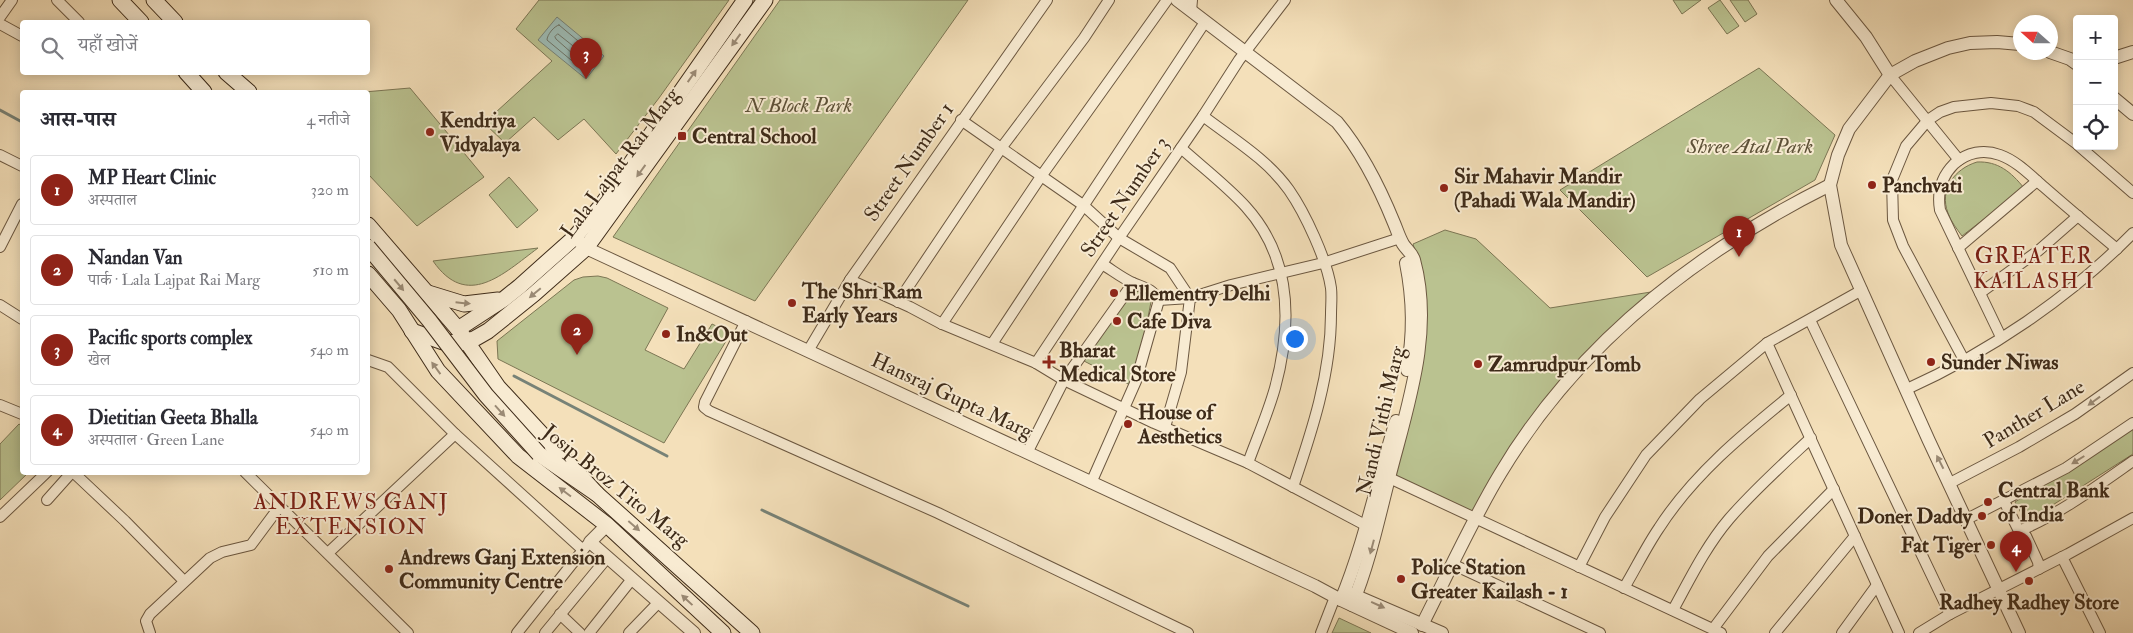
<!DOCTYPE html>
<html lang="hi">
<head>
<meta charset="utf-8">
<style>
  :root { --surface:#fff; --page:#f2f2f3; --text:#2b2b33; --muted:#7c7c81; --line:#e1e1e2; --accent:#8f2418 }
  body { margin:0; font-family:"IM FELL Double Pica","Noto Serif Devanagari",serif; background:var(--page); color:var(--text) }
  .controls { position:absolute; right:15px; top:15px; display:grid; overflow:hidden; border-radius:5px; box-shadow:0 2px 12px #0003 }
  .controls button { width:45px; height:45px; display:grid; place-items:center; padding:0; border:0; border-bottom:1px solid var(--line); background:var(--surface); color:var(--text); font:25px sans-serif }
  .compass { position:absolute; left:2013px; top:15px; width:45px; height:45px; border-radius:50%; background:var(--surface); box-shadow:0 2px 12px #0003; rotate:291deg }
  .you { position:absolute; left:1294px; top:338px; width:18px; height:18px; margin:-12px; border:4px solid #fff; border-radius:50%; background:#1a73e8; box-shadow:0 0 0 8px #1a73e833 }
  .badge { display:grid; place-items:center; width:32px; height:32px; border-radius:50%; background:var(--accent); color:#fff; font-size:16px; font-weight:700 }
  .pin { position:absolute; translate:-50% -41px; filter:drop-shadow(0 1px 2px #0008) }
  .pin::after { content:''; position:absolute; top:26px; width:18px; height:15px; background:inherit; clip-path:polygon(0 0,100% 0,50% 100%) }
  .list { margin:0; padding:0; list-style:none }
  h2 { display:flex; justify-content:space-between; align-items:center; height:65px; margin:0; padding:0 20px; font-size:21px }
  h2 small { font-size:16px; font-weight:400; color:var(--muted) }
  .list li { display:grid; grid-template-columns:32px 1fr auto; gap:15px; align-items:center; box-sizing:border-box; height:70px; margin:0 10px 10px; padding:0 10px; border:1px solid var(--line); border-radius:5px }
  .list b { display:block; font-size:19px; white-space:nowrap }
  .list p { margin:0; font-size:16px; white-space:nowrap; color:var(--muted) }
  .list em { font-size:16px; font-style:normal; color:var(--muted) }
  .icon { flex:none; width:28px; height:28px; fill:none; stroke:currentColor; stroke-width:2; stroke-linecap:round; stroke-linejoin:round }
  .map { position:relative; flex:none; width:2133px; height:633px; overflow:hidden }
  .search { position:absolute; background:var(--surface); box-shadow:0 2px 12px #0003; left:20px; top:20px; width:350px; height:55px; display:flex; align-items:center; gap:12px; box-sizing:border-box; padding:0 18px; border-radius:5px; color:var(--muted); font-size:19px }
  .panel { position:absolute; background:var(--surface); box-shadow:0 2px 12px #0003; left:20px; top:90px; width:350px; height:385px; border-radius:5px }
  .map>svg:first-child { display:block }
  .green { fill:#bac290; stroke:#7c7654 }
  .water { fill:#9dbcb6; stroke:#778277 }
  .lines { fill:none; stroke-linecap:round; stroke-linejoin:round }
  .shore { stroke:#6e7468; stroke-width:1 }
  .stream { stroke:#778277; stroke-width:3 }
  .minor-casing { stroke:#6c5841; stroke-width:12 }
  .tertiary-casing { stroke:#6c5841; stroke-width:14 }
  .secondary-casing { stroke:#3e2b19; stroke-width:17 }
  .minor { stroke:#f8ebd2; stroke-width:10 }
  .tertiary { stroke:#f8ebd2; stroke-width:12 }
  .secondary { stroke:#f8ebd2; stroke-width:15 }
  .secondary-bridge-casing { stroke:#3e2b19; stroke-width:17; stroke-linecap:butt }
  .secondary-bridge { stroke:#f8ebd2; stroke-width:15 }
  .oneway { fill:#9b8b76 }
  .poi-dot { fill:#8f2418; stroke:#f8ebd2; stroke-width:2 }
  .labels { text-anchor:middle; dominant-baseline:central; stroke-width:4; stroke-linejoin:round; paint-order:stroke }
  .park-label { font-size:21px; font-style:italic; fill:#5d5137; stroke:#f8ebd2 }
  .poi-label { font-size:21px; font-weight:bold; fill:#3e2b19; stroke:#f8ebd2; text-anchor:start }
  .street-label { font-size:21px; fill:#3e2b19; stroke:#f8ebd2 }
  .neighbourhood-label { font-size:22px; letter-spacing:1px; fill:#7a1f14; stroke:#f8ebd2 }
</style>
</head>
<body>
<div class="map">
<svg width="2133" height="633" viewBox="0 0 2133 633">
  <rect width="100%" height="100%" fill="#f4e0ba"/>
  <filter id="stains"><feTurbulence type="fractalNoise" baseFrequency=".004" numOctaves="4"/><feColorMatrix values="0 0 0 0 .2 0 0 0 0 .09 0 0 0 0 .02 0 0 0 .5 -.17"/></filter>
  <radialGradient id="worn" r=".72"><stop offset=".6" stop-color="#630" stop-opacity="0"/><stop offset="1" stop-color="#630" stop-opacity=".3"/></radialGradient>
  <!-- green -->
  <g class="green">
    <polygon points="539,0 729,0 659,98 616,154 584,119 558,140 534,117 505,143 484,123 552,61 516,29"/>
    <polygon points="780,0 968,0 755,301 613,237"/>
    <polygon points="1673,0 1701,0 1682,14"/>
    <polygon points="1720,0 1739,26 1727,34 1708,8"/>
    <polygon points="1730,0 1748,0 1757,14 1745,22"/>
    <polygon points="1759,68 1835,135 1815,180 1647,277 1560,190"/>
    <polygon points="410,88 484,177 417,226 368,174 368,92 364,92"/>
    <path d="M1977,162C1998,161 2011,172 2024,188L1962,236C1957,229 1951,222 1948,213C1939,190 1954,169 1977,162Z"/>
    <polygon points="509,177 538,210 517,228 489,195"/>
    <polygon points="1445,230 1476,239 1550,308 1651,292 1558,383 1474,513 1392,476 1424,282 1413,244"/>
    <path d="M538,248C503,274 467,310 433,261Z"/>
    <polygon points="598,276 607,278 668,308 645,350 684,369 712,324 731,333 664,443 498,359 497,341 574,280 583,277"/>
    <path d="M1132,291C1142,291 1146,294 1151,302L1134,387L1084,361Z"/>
    <polygon points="19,424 22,426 22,472 28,473 0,500 0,444"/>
    <polygon points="2133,427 2133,454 2026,522 2015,502"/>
    <polygon points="1339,618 1371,633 1332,633"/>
  </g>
  <!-- water -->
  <polygon class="water" points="557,17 604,56 586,79 538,40"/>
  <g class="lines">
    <!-- shore -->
    <g class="shore">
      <path d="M559,25L596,56V59L586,70H583L547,40C547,35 554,26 559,25Z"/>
      <polygon points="558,34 587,57 586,61 582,62 556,39 555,37"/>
    </g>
    <!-- stream -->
    <g class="stream">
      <polyline points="0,110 22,122"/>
      <polyline points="514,376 667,456"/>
      <polyline points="762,510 968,606"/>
    </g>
    <!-- minor casing -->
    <g class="minor-casing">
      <g id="minor">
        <polyline points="57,0 79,22"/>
        <polyline points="1191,11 1192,0"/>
        <polyline points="0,17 12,0"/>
        <polyline points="0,24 22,36"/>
        <polyline points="1890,75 1959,160"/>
        <path d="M1203,116C1233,139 1267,159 1289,190C1305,213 1327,260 1331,288C1332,296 1331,306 1331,314C1331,374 1312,431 1293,487"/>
        <polyline points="961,120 1083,205 1119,238 1170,268 1190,298 1181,372 1165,427"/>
        <polyline points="2079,146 2133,193"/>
        <path d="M1181,148C1202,167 1227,186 1246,207C1292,258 1292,325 1275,388C1268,413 1257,438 1248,463"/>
        <polyline points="0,155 22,166"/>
        <polyline points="0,247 22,204"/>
        <polyline points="1958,248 2037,181"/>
        <polyline points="850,280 910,307 942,324 1036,363 1064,380 1154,423 1248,463 1367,526"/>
        <polyline points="1980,293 2038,251 2078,216"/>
        <polyline points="1159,300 1190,298 1231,285 1323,263 1400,238"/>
        <polyline points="898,302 1002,147 1084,38 1109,0"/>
        <polyline points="0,305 22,319"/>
        <polyline points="1810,320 1950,614"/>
        <polyline points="746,321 705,402 704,407 709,411 938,513 1188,633"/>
        <polyline points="942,324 1042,175 1167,0"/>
        <path d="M2001,337L1940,210C1937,192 1941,177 1954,164C1967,152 1984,149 2000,155C2017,161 2031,176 2044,187C2068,208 2093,229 2117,249"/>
        <polyline points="1767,343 1899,633"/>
        <polyline points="992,344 1205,22"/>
        <polyline points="808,351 850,280 1047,0"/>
        <polyline points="368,360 388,367 455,434 583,550"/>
        <polyline points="1964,360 1903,246 1893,220 1892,180 1906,146 1928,120 1940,112 1954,107 1991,103 2018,106 2034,112 2077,144"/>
        <polyline points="1036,363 1119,238 1203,116 1239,60 1285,0"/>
        <path d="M1907,389C1989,352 2069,298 2133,233"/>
        <polyline points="0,405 22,414"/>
        <polyline points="1027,453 1064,380 1133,283"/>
        <polyline points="73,472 125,521 184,581"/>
        <polyline points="245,472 408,633"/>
        <polyline points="1383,475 1721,633"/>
        <path d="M1091,483L1136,381L1159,300C1151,288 1145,288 1133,283C1122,278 1112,270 1102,264"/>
        <polyline points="1950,483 2019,447 2075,414 2133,373"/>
        <polyline points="47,500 72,472"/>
        <polyline points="2004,501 2019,531 2026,536 2038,562 2039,569"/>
        <polyline points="0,517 47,472"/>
        <polyline points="1967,519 2066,468 2133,423"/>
        <path d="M2019,531C2061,513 2096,487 2133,461"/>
        <polyline points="328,553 455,434"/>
        <polyline points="2062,557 2100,633"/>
        <polyline points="1452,564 1600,633"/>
        <polyline points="1579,567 1605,517 1646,455 1700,399 1767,343 1862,290"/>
        <path d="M1624,588C1636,568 1646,547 1659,528C1693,475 1743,434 1791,395"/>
        <path d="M1673,610C1690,579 1706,546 1729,519C1754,490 1783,464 1811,438"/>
        <polyline points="560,614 580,633"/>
        <polyline points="1713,629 1768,556 1834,489"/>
        <polyline points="150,633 146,621 150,614 210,558 222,552 251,545 280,506"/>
        <polyline points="517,633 587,545"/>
        <polyline points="545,633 607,558"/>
        <polyline points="589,633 632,579"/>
        <polyline points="629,633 659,602"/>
        <polyline points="1321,633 1335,597"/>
        <polyline points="1775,633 1855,536"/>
        <polyline points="1842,633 1877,585"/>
        <polyline points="1919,633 1950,614 2068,554 2133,518"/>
      </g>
    </g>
    <!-- tertiary casing -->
    <g class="tertiary-casing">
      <g id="tertiary">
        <path d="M1177,0L1337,122C1362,152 1379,186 1394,223C1397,230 1399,237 1403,244C1406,249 1412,253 1414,260C1434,333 1407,407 1389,478C1378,521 1369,564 1352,605"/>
        <polyline points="1836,0 1866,37 1890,75"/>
        <polyline points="2050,52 2070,59 2077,64"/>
        <polyline points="2114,58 2133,52"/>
        <polyline points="2114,98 2133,114"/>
        <polyline points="580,242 586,248 1315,586 1341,600 1412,633"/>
        <path d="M1406,263C1413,298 1414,335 1407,370"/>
        <polyline points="607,525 590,542 694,633"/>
        <polyline points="1349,593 1442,633"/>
        <path d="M1341,600C1365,542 1377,481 1396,421"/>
        <path d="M1422,625C1448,574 1471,522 1500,474C1578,343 1696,252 1830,185"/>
        <polyline points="2019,633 1929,441 1841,245 1830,185 1838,155 1849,129 1890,75 1915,61 1948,48 1970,43 1997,42 2020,44"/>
      </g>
    </g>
    <!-- secondary casing -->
    <g class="secondary-casing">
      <g id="secondary">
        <polyline points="120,0 141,22"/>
        <polyline points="154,0 175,22"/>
        <polyline points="186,72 204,92"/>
        <polyline points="226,72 249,92"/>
        <polyline points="368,225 458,329 498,387 597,494"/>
        <polyline points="368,274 399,310 438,371 518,456 607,525 723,633"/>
        <polyline points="425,292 464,304 498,300"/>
        <polyline points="458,329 504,299 519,287 575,237 601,206 745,0"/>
        <polyline points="412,331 443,342 461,343 474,339 488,331 534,294 586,248 765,0"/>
        <polyline points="539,454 597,494 752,633"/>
      </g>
    </g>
    <!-- minor -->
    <use href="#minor" class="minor"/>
    <!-- tertiary -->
    <use href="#tertiary" class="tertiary"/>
    <!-- secondary -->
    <use href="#secondary" class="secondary"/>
    <!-- secondary-bridge casing -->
    <g class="secondary-bridge-casing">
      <polyline id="secondary-bridge" points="368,247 429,320 486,395 539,454"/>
    </g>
    <!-- secondary-bridge -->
    <use href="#secondary-bridge" class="secondary-bridge"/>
  </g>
  <!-- one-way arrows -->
  <defs><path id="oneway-solid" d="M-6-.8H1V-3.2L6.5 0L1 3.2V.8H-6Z" transform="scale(1.25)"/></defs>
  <g class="oneway">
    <use href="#oneway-solid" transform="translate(736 40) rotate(126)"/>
    <use href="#oneway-solid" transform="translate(692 76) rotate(-55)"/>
    <use href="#oneway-solid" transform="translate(641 171) rotate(126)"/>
    <use href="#oneway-solid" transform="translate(399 285) rotate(50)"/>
    <use href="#oneway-solid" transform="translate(535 293) rotate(140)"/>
    <use href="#oneway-solid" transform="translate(463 303) rotate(6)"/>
    <use href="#oneway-solid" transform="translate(436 368) rotate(-126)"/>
    <use href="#oneway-solid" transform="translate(2094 401) rotate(144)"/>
    <use href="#oneway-solid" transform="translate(500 411) rotate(48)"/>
    <use href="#oneway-solid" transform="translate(2078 460) rotate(148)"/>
    <use href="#oneway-solid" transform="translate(1940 462) rotate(-117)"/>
    <use href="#oneway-solid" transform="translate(565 492) rotate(-143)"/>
    <use href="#oneway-solid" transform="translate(634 526) rotate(41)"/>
    <use href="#oneway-solid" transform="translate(1372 547) rotate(105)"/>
    <use href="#oneway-solid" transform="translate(687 600) rotate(-137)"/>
    <use href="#oneway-solid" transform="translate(1378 605) rotate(24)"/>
  </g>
  <!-- markers -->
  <g class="poi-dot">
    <circle cx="430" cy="132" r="5"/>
    <rect x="677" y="131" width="10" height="10" rx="2.5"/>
    <circle cx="1872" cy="185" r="5"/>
    <circle cx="1444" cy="188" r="5"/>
    <circle cx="1114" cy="293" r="5"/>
    <circle cx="792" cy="303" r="5"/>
    <circle cx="1117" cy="321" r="5"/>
    <circle cx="666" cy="334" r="5"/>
    <path d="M1046.5 354.5h5v5h5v5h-5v5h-5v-5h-5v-5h5z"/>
    <circle cx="1931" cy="362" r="5"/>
    <circle cx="1478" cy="364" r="5"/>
    <circle cx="1128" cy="424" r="5"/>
    <circle cx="1988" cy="502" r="5"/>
    <circle cx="1982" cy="516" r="5"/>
    <circle cx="1991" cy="545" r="5"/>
    <circle cx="389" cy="569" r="5"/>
    <circle cx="1401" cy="579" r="5"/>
    <circle cx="2029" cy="581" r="5"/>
  </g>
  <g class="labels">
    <!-- park labels -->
    <g class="park-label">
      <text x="799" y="105">N Block Park</text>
      <text x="1750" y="146">Shree Atal Park</text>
    </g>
    <!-- poi labels -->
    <g class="poi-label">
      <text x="440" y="120">Kendriya<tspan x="440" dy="24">Vidyalaya</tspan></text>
      <text x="692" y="136">Central School</text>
      <text x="1454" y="176">Sir Mahavir Mandir<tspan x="1454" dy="24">(Pahadi Wala Mandir)</tspan></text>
      <text x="1882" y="185">Panchvati</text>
      <text x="802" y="291">The Shri Ram<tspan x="802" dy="24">Early Years</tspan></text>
      <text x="1124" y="293">Ellementry Delhi</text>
      <text x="1127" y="321">Cafe Diva</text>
      <text x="676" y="334">In&amp;Out</text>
      <text x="1059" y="350">Bharat<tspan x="1059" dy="24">Medical Store</tspan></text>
      <text x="1941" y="362">Sunder Niwas</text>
      <text x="1488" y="364">Zamrudpur Tomb</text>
      <text x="1138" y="412">House of<tspan x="1138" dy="24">Aesthetics</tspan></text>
      <text x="1998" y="490">Central Bank<tspan x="1998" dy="24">of India</tspan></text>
      <text x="1972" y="516" text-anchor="end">Doner Daddy</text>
      <text x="1981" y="545" text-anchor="end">Fat Tiger</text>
      <text x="399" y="557">Andrews Ganj Extension<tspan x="399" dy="24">Community Centre</tspan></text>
      <text x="1411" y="567">Police Station<tspan x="1411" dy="24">Greater Kailash - 1</tspan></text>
      <text x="2029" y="602" text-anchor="middle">Radhey Radhey Store</text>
    </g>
    <!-- street labels -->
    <g class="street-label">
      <text transform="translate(909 162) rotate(-55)">Street Number 1</text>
      <text transform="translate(620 163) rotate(-53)">Lala Lajpat Rai Marg</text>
      <text transform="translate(1125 197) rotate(-56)">Street Number 3</text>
      <text transform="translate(952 396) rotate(25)">Hansraj Gupta Marg</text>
      <text transform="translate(2034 414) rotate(-31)">Panther Lane</text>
      <text transform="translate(1381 421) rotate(-77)">Nandi Vithi Marg</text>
      <text transform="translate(616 486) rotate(39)">Josip Broz Tito Marg</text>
    </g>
    <!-- neighbourhood labels -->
    <g class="neighbourhood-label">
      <text x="2034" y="256">GREATER<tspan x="2034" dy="25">KAILASH I</tspan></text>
      <text x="351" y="502">ANDREWS GANJ<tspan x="351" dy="25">EXTENSION</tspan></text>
    </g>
  </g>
  <rect width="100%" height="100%" filter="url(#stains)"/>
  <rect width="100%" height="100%" fill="url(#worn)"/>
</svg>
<div class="controls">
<button>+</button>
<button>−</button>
<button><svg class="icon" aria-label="locate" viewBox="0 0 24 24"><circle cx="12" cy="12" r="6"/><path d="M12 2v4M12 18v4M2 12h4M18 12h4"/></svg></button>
</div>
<svg class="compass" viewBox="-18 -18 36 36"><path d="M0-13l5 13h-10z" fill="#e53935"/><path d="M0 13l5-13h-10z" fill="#7c7c81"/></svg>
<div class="you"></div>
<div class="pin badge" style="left:1739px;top:257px">1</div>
<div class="pin badge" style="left:577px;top:355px">2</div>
<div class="pin badge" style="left:586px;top:79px">3</div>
<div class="pin badge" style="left:2016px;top:572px">4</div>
<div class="search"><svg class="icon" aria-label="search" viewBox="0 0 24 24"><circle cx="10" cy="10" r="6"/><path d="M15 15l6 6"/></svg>यहाँ खोजें</div>
<section class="panel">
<h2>आस-पास<small>4 नतीजे</small></h2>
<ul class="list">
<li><span class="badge">1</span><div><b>MP Heart Clinic</b><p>अस्पताल</p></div><em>320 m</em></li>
<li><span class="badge">2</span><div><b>Nandan Van</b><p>पार्क · Lala Lajpat Rai Marg</p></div><em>510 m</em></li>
<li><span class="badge">3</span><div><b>Pacific sports complex</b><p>खेल</p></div><em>540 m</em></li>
<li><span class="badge">4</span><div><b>Dietitian Geeta Bhalla</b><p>अस्पताल · Green Lane</p></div><em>540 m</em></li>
</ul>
</section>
</div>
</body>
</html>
